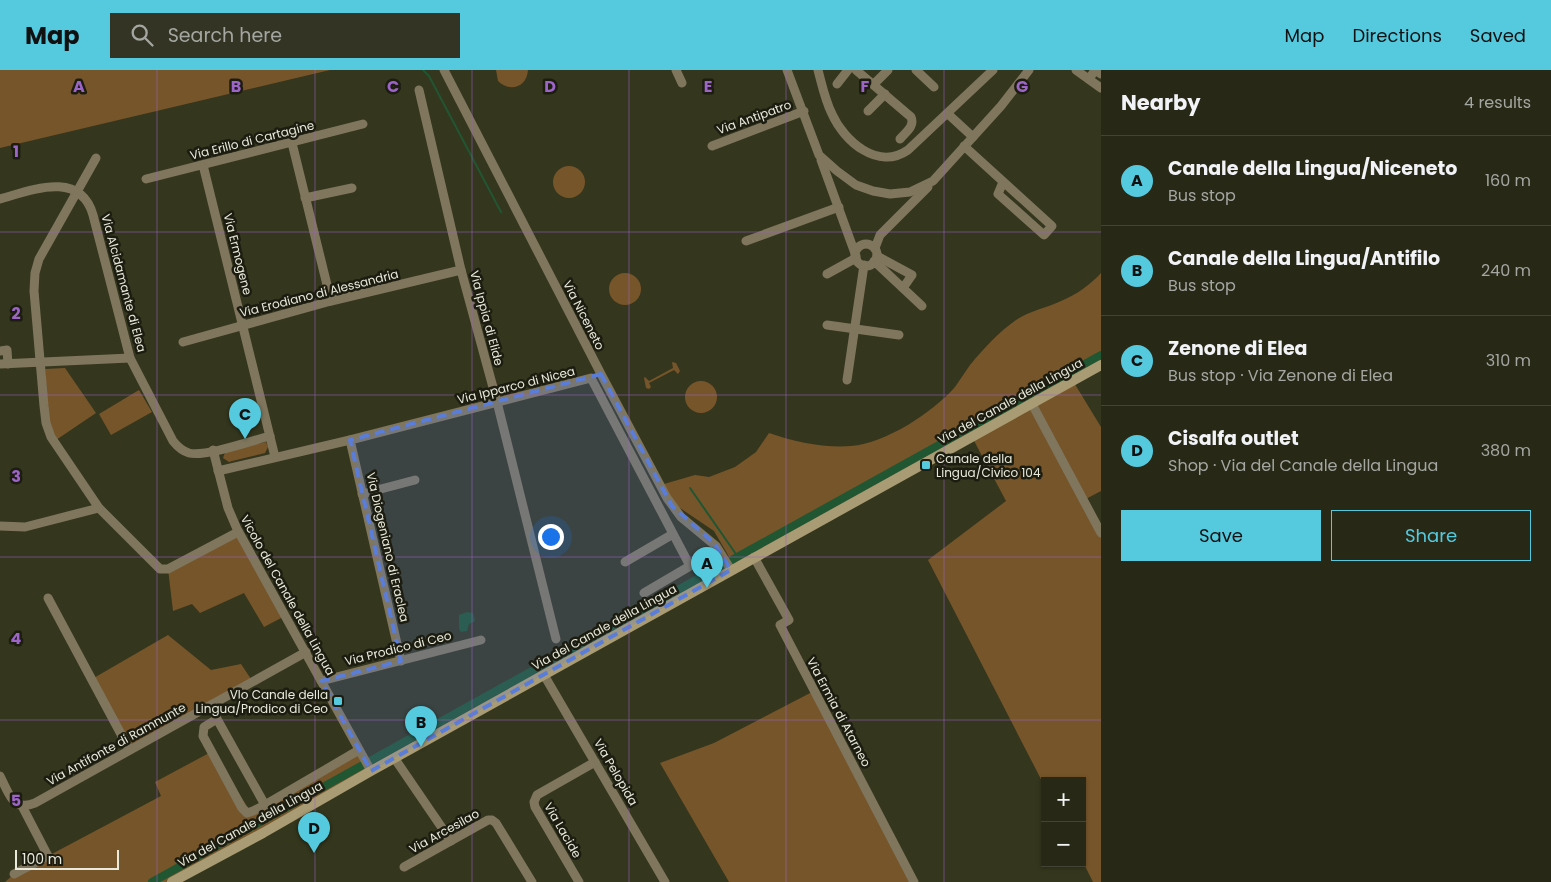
<!DOCTYPE html>
<html lang="en">
<head>
<meta charset="utf-8">
<style>
  :root { --surface:#272816; --page:#333423; --text:#f1f3f6; --muted:#a4a6a1; --line:#434435; --accent:#55cadf }
  body { margin:0; font-family:Poppins,sans-serif; background:var(--page); color:var(--text) }
  .controls { position:absolute; right:15px; bottom:15px; display:grid; overflow:hidden; border-radius:0px; box-shadow:0 1px 4px #0004 }
  .controls button { width:45px; height:45px; display:grid; place-items:center; padding:0; border:0; border-bottom:1px solid var(--line); background:var(--surface); color:var(--text); font:25px sans-serif }
  .scale { position:absolute; left:15px; bottom:12px; width:104px; box-sizing:border-box; padding-left:5px; border:2px solid #e9eadb; border-top:0; font-size:14px; line-height:18px; white-space:nowrap; color:#e9eadb; -webkit-text-stroke:4px #1c1c11; paint-order:stroke }
  .you { position:absolute; left:550px; top:466px; width:18px; height:18px; margin:-12px; border:4px solid #fff; border-radius:50%; background:#1a73e8; box-shadow:0 0 0 8px #1a73e833 }
  .badge { display:grid; place-items:center; width:32px; height:32px; border-radius:50%; background:var(--accent); color:#111; font-size:16px; font-weight:700 }
  .pin { position:absolute; translate:-50% -41px; filter:drop-shadow(0 1px 2px #0008) }
  .pin::after { content:''; position:absolute; top:26px; width:18px; height:15px; background:inherit; clip-path:polygon(0 0,100% 0,50% 100%) }
  .list { margin:0; padding:0; list-style:none }
  h2 { display:flex; justify-content:space-between; align-items:center; height:65px; margin:0; padding:0 20px; font-size:21px }
  h2 small { font-size:16px; font-weight:400; color:var(--muted) }
  .list li { display:grid; grid-template-columns:32px 1fr auto; gap:15px; align-items:center; box-sizing:border-box; height:90px; padding:0 20px; border-top:1px solid var(--line) }
  .list b { display:block; font-size:19px; white-space:nowrap }
  .list p { margin:0; font-size:16px; white-space:nowrap; color:var(--muted) }
  .list em { font-size:16px; font-style:normal; color:var(--muted) }
  .actions { display:flex; gap:10px; padding:15px 20px }
  .actions a { flex:1; padding:11px 0; border:1px solid var(--accent); border-radius:0px; text-align:center; font-size:18px; color:var(--accent) }
  .actions .main { background:var(--accent); color:#111 }
  .icon { flex:none; width:28px; height:28px; fill:none; stroke:currentColor; stroke-width:2; stroke-linecap:round; stroke-linejoin:round }
  .map { position:relative; flex:none; width:1101px; height:812px; overflow:hidden }
  header { display:flex; align-items:center; gap:30px; box-sizing:border-box; height:70px; padding:0 25px; background:var(--accent); color:#111 }
  header strong { font-size:24px }
  nav { display:flex; gap:28px; margin-inline-start:auto; font-size:18px }
  .search { width:350px; height:45px; background:var(--page); display:flex; align-items:center; gap:12px; box-sizing:border-box; padding:0 18px; border-radius:0px; color:var(--muted); font-size:19px }
  main { display:flex }
  aside { flex:1; background:var(--surface) }
  .map>svg:first-child { display:block }
  .green { fill:#76552a }
  .water { fill:#205631 }
  .lines { fill:none; stroke-linecap:round; stroke-linejoin:round }
  .stream { stroke:#205631; stroke-width:2 }
  .canal { stroke:#205631; stroke-width:8 }
  .street { stroke:#7f765d; stroke-width:9 }
  .secondary { stroke:#a99b73; stroke-width:10 }
  .marked { fill:#5a7dd9; fill-opacity:0.2; stroke:#5a7dd9; stroke-width:4; stroke-dasharray:10 6; stroke-linejoin:round }
  .grid { fill:none; stroke:#9c65c7; stroke-width:1; stroke-opacity:0.55 }
  .poi-dot { fill:#55cadf; stroke:#1c1c11; stroke-width:2 }
  .labels { text-anchor:middle; dominant-baseline:central; stroke-width:5; stroke-linejoin:round; paint-order:stroke }
  .street-label { font-size:12px; fill:#e9eadb; stroke:#1c1c11 }
  .poi-label { font-size:12px; fill:#e9eadb; stroke:#1c1c11; text-anchor:start }
  .grid-label { font-size:16px; text-anchor:middle; font-weight:bold; fill:#9c65c7; stroke:#1c1c11; stroke-width:5; stroke-linejoin:round; paint-order:stroke }
</style>
</head>
<body>
<header>
<strong>Map</strong>
<div class="search"><svg class="icon" aria-label="search" viewBox="0 0 24 24"><circle cx="10" cy="10" r="6"/><path d="M15 15l6 6"/></svg>Search here</div>
<nav><a>Map</a><a>Directions</a><a>Saved</a></nav>
</header>
<main>
<div class="map">
<svg width="1101" height="812" viewBox="0 0 1101 812">
  <rect width="100%" height="100%" fill="#34361d"/>
  <!-- green -->
  <g class="green">
    <polygon points="0,0 330,0 0,78"/>
    <path d="M496,0H528C527,17 510,23 498,11Z"/>
    <circle cx="569" cy="112" r="16"/>
    <circle cx="625" cy="219" r="16"/>
    <path d="M1101,203V291L738,492H732L714,461L674,434L664,414L695,405L709,407L735,397L756,382L769,363C795,372 824,378 851,376C886,373 932,343 955,317C960,310 965,302 970,295C983,279 999,262 1016,250C1029,241 1046,238 1061,231C1076,225 1090,215 1101,203Z"/>
    <polygon points="672,292 676,293 680,301 678,304 674,300 649,313 651,317 649,319 646,318 644,308 645,307 649,311 673,298"/>
    <polygon points="65,298 96,343 56,370 49,355 45,299"/>
    <circle cx="701" cy="327" r="16"/>
    <polygon points="1073,311 1101,357 1101,421 1084,430 1101,463 1101,812 1093,812 1082,790 1082,711 1045,711 1045,717 928,490 1006,431 972,367"/>
    <polygon points="139,320 152,342 111,365 99,344"/>
    <polygon points="266,372 268,377 265,383 232,391 229,392 223,388 226,380"/>
    <polygon points="238,462 285,546 264,557 244,523 200,543 192,534 173,541 168,499"/>
    <polygon points="168,565 211,600 241,594 253,612 129,679 92,609"/>
    <polygon points="814,621 914,812 729,812 660,693 714,673"/>
    <polygon points="359,680 371,701 172,812 5,812 14,804 48,786 161,726 155,712 211,682 251,742"/>
  </g>
  <!-- water -->
  <polygon class="water" points="467,542 473,543 475,551 469,554 467,561 461,562 459,559 459,545"/>
  <g class="lines">
    <!-- stream -->
    <g class="stream">
      <polyline points="423,0 429,6 501,142"/>
      <polyline points="690,418 738,487"/>
    </g>
    <!-- canal -->
    <polyline class="canal" points="152,812 1101,285"/>
    <!-- street -->
    <g class="street">
      <polyline points="444,0 601,304 667,428 681,447 716,476 731,500"/>
      <polyline points="676,0 682,13"/>
      <polyline points="787,0 819,85 837,101 856,115 873,121 890,124 910,122 933,111 1001,36 1029,0"/>
      <path d="M818,0C822,15 825,30 832,44C844,71 878,101 908,80L993,0"/>
      <path d="M856,0L911,47C915,56 906,62 900,69"/>
      <polyline points="916,0 934,17"/>
      <polyline points="1076,0 1101,18"/>
      <polyline points="1089,9 1095,0 1101,4"/>
      <polyline points="837,14 848,0"/>
      <polyline points="874,14 888,0"/>
      <polyline points="419,20 461,200 497,332 556,569"/>
      <polyline points="868,41 885,24"/>
      <polyline points="948,44 973,67"/>
      <polyline points="292,73 331,231"/>
      <polyline points="712,76 804,41"/>
      <polyline points="964,76 1052,156 1044,165 998,124 1003,112"/>
      <polyline points="96,88 39,189 35,203 34,221 44,336 46,353 51,367 99,438 160,499 168,499 238,462"/>
      <polyline points="821,90 856,186"/>
      <polyline points="203,95 275,387"/>
      <polyline points="146,109 363,54"/>
      <polyline points="305,128 352,118"/>
      <path d="M0,129C32,120 80,100 93,145L130,288L173,371C177,376 182,381 189,383C205,387 251,371 270,366"/>
      <polyline points="746,171 839,137"/>
      <circle cx="866" cy="185" r="11"/>
      <polyline points="875,178 880,165 928,117"/>
      <polyline points="877,186 912,205 903,218"/>
      <polyline points="874,191 922,236"/>
      <polyline points="827,204 856,188"/>
      <polyline points="827,255 899,265"/>
      <polyline points="183,272 331,231 461,200"/>
      <polyline points="0,281 7,280 8,294"/>
      <polyline points="0,294 130,288"/>
      <polyline points="847,310 864,195"/>
      <polyline points="1032,334 1101,463"/>
      <polyline points="350,370 401,591"/>
      <polyline points="213,380 228,438 237,459 371,701"/>
      <polyline points="218,401 350,370 591,308 690,496 644,523"/>
      <polyline points="362,424 415,410"/>
      <polyline points="0,456 25,457 99,438"/>
      <polyline points="754,487 789,550 780,555 914,812"/>
      <polyline points="625,492 673,464"/>
      <polyline points="48,528 129,679"/>
      <polyline points="544,605 665,812"/>
      <polyline points="321,611 481,570"/>
      <polyline points="211,635 217,649 265,735 253,741 247,743 242,738 203,666 204,657 217,649"/>
      <polyline points="395,689 451,771"/>
      <path d="M0,706C9,723 12,742 35,733L306,582"/>
      <polyline points="265,735 359,680"/>
      <polyline points="404,797 488,750 492,750 496,753 532,812"/>
      <polyline points="14,804 48,786 22,736"/>
      <polyline points="579,812 535,737 534,732 537,725 595,692"/>
    </g>
    <!-- secondary -->
    <polyline class="secondary" points="172,812 263,763 371,701 1101,295"/>
  </g>
  <!-- marked area -->
  <path class="marked" d="M601,304L672,436L714,473L731,500L371,701L321,611L401,591L350,370Z"/>
  <!-- grid -->
  <path class="grid" d="M157,0V812M315,0V812M472,0V812M629,0V812M786,0V812M944,0V812M0,162H1101M0,325H1101M0,487H1101M0,650H1101"/>
  <!-- markers -->
  <g class="poi-dot">
    <rect x="921" y="390" width="10" height="10" rx="2.5"/>
    <rect x="333" y="626" width="10" height="10" rx="2.5"/>
  </g>
  <g class="labels">
    <!-- street labels -->
    <g class="street-label">
      <text transform="translate(754 47) rotate(-20)">Via Antipatro</text>
      <text transform="translate(252 70) rotate(-14)">Via Erillo di Cartagine</text>
      <text transform="translate(238 184) rotate(76)">Via Ermogene</text>
      <text transform="translate(124 213) rotate(75)">Via Alcidamante di Elea</text>
      <text transform="translate(319 223) rotate(-14)">Via Erodiano di Alessandria</text>
      <text transform="translate(584 245) rotate(63)">Via Niceneto</text>
      <text transform="translate(487 248) rotate(75)">Via Ippia di Elide</text>
      <text transform="translate(516 315) rotate(-14)">Via Ipparco di Nicea</text>
      <text transform="translate(1010 331) rotate(-29)">Via del Canale della Lingua</text>
      <text transform="translate(388 477) rotate(77)">Via Diogeniano di Eraclea</text>
      <text transform="translate(288 525) rotate(61)">Vicolo del Canale della Lingua</text>
      <text transform="translate(604 557) rotate(-29)">Via del Canale della Lingua</text>
      <text transform="translate(398 578) rotate(-14)">Via Prodico di Ceo</text>
      <text transform="translate(839 642) rotate(62)">Via Ermia di Atarneo</text>
      <text transform="translate(116 674) rotate(-29)">Via Antifonte di Ramnunte</text>
      <text transform="translate(616 702) rotate(60)">Via Pelopida</text>
      <text transform="translate(250 754) rotate(-29)">Via del Canale della Lingua</text>
      <text transform="translate(563 760) rotate(60)">Via Lacide</text>
      <text transform="translate(444 761) rotate(-29)">Via Arcesilao</text>
    </g>
    <!-- poi labels -->
    <g class="poi-label">
      <text x="936" y="388">Canale della<tspan x="936" dy="14">Lingua/Civico 104</tspan></text>
      <text x="328" y="624" text-anchor="end">Vlo Canale della<tspan x="328" dy="14">Lingua/Prodico di Ceo</tspan></text>
    </g>
  </g>
  <g class="grid-label">
    <text x="79" y="22">A</text>
    <text x="236" y="22">B</text>
    <text x="393" y="22">C</text>
    <text x="550" y="22">D</text>
    <text x="708" y="22">E</text>
    <text x="865" y="22">F</text>
    <text x="1022" y="22">G</text>
    <text x="16" y="87">1</text>
    <text x="16" y="249">2</text>
    <text x="16" y="412">3</text>
    <text x="16" y="574">4</text>
    <text x="16" y="736">5</text>
  </g>
</svg>
<div class="controls">
<button>+</button>
<button>−</button>
</div>
<div class="scale">100 m</div>
<div class="you"></div>
<div class="pin badge" style="left:707px;top:518px">A</div>
<div class="pin badge" style="left:421px;top:677px">B</div>
<div class="pin badge" style="left:245px;top:369px">C</div>
<div class="pin badge" style="left:314px;top:783px">D</div>
</div>
<aside>
<h2>Nearby<small>4 results</small></h2>
<ul class="list">
<li><span class="badge">A</span><div><b>Canale della Lingua/Niceneto</b><p>Bus stop</p></div><em>160 m</em></li>
<li><span class="badge">B</span><div><b>Canale della Lingua/Antifilo</b><p>Bus stop</p></div><em>240 m</em></li>
<li><span class="badge">C</span><div><b>Zenone di Elea</b><p>Bus stop · Via Zenone di Elea</p></div><em>310 m</em></li>
<li><span class="badge">D</span><div><b>Cisalfa outlet</b><p>Shop · Via del Canale della Lingua</p></div><em>380 m</em></li>
</ul>
<div class="actions"><a class="main">Save</a><a>Share</a></div>
</aside>
</main>
</body>
</html>
